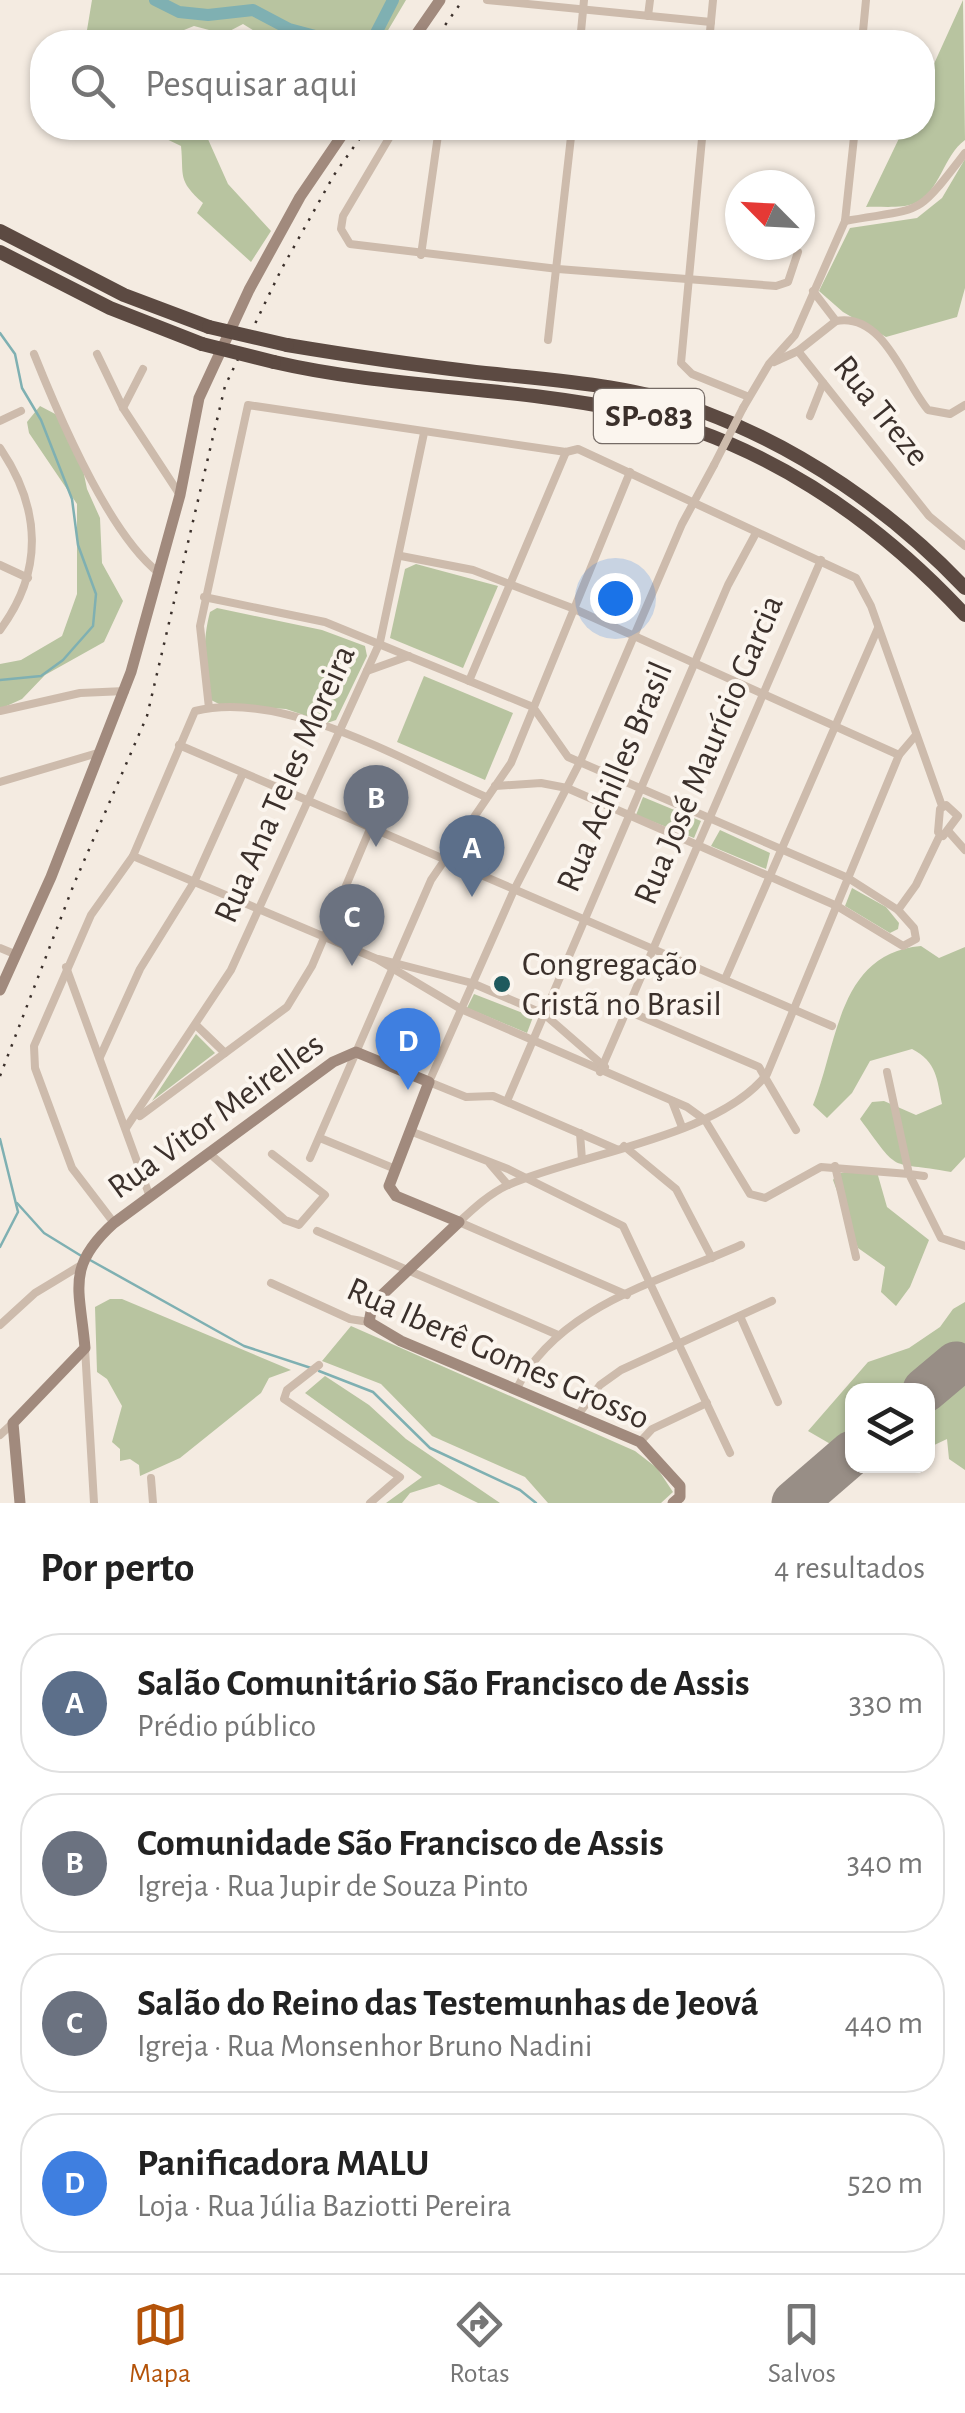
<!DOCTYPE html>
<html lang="pt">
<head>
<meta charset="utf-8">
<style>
  :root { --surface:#fff; --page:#f6f6f6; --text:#222; --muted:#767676; --line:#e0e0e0; --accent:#b45309 }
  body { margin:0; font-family:"Alegreya Sans",sans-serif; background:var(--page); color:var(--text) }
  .controls { position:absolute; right:30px; bottom:30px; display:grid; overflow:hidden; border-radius:20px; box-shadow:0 2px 8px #0004 }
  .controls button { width:90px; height:90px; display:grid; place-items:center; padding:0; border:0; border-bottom:2px solid var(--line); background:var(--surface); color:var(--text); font:50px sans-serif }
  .compass { position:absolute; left:725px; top:170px; width:90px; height:90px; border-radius:50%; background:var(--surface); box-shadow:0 2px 8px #0004; rotate:294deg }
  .you { position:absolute; left:615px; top:598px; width:35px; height:35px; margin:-25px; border:8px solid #fff; border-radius:50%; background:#1a73e8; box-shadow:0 0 0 15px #1a73e833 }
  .badge { display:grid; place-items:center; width:65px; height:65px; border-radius:50%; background:var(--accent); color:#fff; font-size:32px; font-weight:700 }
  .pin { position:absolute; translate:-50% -82px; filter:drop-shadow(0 2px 5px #0008) }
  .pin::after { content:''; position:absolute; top:52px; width:35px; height:30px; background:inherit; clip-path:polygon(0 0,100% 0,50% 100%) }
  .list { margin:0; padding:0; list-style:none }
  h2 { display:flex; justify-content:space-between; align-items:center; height:130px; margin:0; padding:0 40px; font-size:42px }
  h2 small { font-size:32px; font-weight:400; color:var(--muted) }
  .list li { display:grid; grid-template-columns:65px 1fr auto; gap:30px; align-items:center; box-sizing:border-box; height:140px; margin:0 20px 20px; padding:0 20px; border:2px solid var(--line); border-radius:40px }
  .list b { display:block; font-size:38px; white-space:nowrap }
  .list p { margin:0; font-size:32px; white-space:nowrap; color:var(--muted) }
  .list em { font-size:32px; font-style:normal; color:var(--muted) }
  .icon { flex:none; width:55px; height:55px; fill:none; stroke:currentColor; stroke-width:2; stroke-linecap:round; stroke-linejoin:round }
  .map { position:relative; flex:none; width:965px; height:1503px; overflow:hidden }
  .search { position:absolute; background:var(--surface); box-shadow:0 2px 8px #0004; left:30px; right:30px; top:30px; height:110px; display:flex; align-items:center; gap:25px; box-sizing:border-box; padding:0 35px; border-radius:40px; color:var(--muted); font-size:38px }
  .sheet { height:770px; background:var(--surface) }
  nav { display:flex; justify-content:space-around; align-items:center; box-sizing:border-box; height:140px; border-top:2px solid var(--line); background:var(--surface); font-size:28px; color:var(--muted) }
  nav a { display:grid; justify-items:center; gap:5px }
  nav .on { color:var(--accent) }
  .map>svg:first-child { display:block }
  .green { fill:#b8c4a0 }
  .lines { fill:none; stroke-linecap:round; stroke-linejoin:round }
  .stream { stroke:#7fb0b2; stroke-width:2.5 }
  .river { stroke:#7fb0b2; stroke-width:12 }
  .runway { stroke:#988e86; stroke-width:45 }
  .street { stroke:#cdbbac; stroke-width:8 }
  .secondary { stroke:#a18a7d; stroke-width:11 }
  .highway { stroke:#5c4a42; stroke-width:14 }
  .rail { stroke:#3b302b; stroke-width:2.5; stroke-dasharray:2.5 8; stroke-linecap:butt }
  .street-bridge { stroke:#cdbbac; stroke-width:8 }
  .highway-bridge { stroke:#5c4a42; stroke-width:14 }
  .poi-dot { fill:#1f5a5e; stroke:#fbf5ee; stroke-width:4 }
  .labels { text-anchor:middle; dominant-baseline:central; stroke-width:8; stroke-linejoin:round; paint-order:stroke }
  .shield { fill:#fbf5ee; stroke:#756b66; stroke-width:2.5 }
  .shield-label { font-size:32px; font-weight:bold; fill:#3b302b }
  .street-label { font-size:35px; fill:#3b302b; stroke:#fbf5ee }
  .poi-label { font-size:35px; fill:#3b302b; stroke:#fbf5ee; text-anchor:start }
</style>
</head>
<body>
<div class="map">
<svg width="965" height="1503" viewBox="0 0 965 1503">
  <rect width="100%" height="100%" fill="#f4ebe1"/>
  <!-- green -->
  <g class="green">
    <polygon points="92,0 406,0 381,42 260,42 256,32 243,24 224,34 194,26 184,30 180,42 118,42 125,36 87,30"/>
    <path d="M963,0L965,140C943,156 940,192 915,203C903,209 880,206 866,207L904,128H922L923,88Z"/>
    <path d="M155,128H203L228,184L271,231L251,262L197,213L203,203C177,180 184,176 181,146L154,133Z"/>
    <polygon points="965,159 965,288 957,317 886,337 843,312 819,291 850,228 917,218 942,198"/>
    <polygon points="40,406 59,416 80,455 87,489 100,518 102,563 123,601 104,642 45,675 22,699 0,709 0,664 21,660 62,636 77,594 77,504 29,433 27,422"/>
    <polygon points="416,564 498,586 463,668 390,638 405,569"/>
    <path d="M217,608L322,630L365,646L367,656L336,720L327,723L286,709L221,705L211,700C202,674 203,638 210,612Z"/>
    <polygon points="424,676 513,713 485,780 397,742"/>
    <polygon points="643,797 701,821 694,838 636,815"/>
    <polygon points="720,830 770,853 766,869 711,846"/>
    <polygon points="852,888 886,907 899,923 898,929 890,933 845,906"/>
    <path d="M921,946L939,958L965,947V1157L951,1172C886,1160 902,1176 860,1119L872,1102L884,1101L916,1115L942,1104C937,1079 937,1062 912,1049L870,1061L852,1093L827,1118L813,1105C838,1043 838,953 921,946Z"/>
    <polygon points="474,994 533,1017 527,1033 467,1008"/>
    <polygon points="196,1034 215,1053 152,1101"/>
    <polygon points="865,1167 877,1172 887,1207 929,1240 910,1287 896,1306 881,1292 885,1267 858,1248 833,1180 837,1174"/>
    <polygon points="110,1299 122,1299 291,1370 269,1378 261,1393 180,1458 140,1476 139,1465 130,1459 120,1461 120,1449 112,1442 122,1406 107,1379 97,1372 95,1307"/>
    <polygon points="965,1302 965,1470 949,1459 947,1439 928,1448 928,1411 945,1397 959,1368 952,1361 921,1390 852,1390 852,1443 839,1449 808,1431 868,1362 909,1348 940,1327 953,1309"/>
    <polygon points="351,1326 635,1451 657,1468 673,1492 661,1503 548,1503 525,1477 432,1436 381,1384 322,1361"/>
    <polygon points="325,1376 369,1405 406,1439 500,1503 478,1503 439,1484 410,1493 402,1503 386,1503 422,1477 305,1393"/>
  </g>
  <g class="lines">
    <!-- stream -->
    <g class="stream">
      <polyline points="0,333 15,354 22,388 41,420 72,499 78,545 96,594 93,626 63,660 41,676 0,680"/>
      <polyline points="0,1139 18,1212 0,1247"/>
      <polyline points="17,1203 44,1233 83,1257"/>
      <polyline points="90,1260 244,1346 311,1368"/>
      <polyline points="319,1371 373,1392 430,1448 520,1490 536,1503"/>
    </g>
    <!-- river -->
    <polyline class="river" points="155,0 179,12 208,15 253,10 289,29 319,37 353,42 373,39 393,0"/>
    <!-- runway -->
    <g class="runway">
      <polyline points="925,1390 956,1364"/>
      <polyline points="794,1503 852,1453"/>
    </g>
    <!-- street -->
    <g class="street">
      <polyline points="487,0 711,22"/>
      <polyline points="648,16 650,0"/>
      <polyline points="580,42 584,0"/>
      <polyline points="709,42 713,0"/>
      <polyline points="862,42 866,0"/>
      <polyline points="395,128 343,216 341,229 350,244 558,269 776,286 788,282 798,252"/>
      <polyline points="703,128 681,363 692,374 749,397"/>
      <path d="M845,221C925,207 914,219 965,153"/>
      <polyline points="421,255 439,128"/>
      <path d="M813,291L836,321C884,312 904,382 928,410L950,414L965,405"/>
      <polyline points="548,340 572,128"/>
      <polyline points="798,351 929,516 965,546"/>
      <path d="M34,354C58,414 109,534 159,573"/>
      <polyline points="97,354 123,408 180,495"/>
      <polyline points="774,362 798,351 836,321"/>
      <polyline points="123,408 143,369"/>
      <polyline points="743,408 769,364 795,335 845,221 855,128"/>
      <polyline points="810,416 823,383"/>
      <polyline points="0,421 21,411"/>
      <path d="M0,448C41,508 44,571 0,630"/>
      <polyline points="401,556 473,570 572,608 899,755"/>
      <polyline points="0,565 28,578"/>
      <polyline points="204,597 325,622 533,707 568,757 848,878 898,910 914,928 916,939 903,946 837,906 567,788 541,783 495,786"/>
      <polyline points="367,671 409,656"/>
      <polyline points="469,681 566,452"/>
      <polyline points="209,708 200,626 248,405 566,452 578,449 856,578 871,606 942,806"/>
      <polyline points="0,711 80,693 125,691"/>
      <polyline points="179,745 832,1026"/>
      <polyline points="0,782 101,752"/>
      <polygon points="946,805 958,816 943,836 938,832 940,809"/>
      <polyline points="949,832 965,850"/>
      <polyline points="133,856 377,959 461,1009 687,1107 705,1120 750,1194 765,1198 821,1167 909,1174 941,1238 965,1246"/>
      <polyline points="898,910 916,885 940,835"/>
      <polyline points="0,948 17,955"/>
      <polyline points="379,959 472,983 544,1014 605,1067"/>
      <polyline points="66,967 150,1197"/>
      <polyline points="725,979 878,628"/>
      <polyline points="628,1011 759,1067 796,1130"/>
      <polyline points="196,1025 225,1053"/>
      <polyline points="100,1057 140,969 194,882 243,773"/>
      <polyline points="600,1072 821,560"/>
      <polyline points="887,1072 909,1174 924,1176"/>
      <polyline points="507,1101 728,585 756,533"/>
      <polyline points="672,1101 682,1127"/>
      <polyline points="140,1116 287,1007 312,966 370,829"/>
      <polyline points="126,1128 231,970 380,642 424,433"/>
      <polyline points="410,1131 508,1169 623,1226 730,1453"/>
      <polyline points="580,1133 582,1160"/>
      <polyline points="320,1138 393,1168"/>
      <polyline points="624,1146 676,1189 712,1258"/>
      <polyline points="616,1149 493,1096 466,1097 429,1082 514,890 580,762 682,524 714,465"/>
      <polyline points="209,1153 285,1220 299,1225 325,1195 272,1154"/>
      <polyline points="310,1158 431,880 511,763 630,472"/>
      <polyline points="490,1164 508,1185"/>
      <polyline points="835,1166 856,1257"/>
      <path d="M114,1223L72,1168L35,1068L34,1046L91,915L133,856L195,711C285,689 405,762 486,797"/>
      <polyline points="317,1231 558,1335"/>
      <polyline points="271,1283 350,1319 369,1322"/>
      <path d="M627,1295L459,1222C474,1208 489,1194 508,1185C582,1153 718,1137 767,1074L899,755L916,735"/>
      <polyline points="740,1316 778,1402"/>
      <polyline points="0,1325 35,1293 78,1267"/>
      <polyline points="85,1348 94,1503"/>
      <polyline points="319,1365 287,1390 284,1399 400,1477 370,1503"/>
      <path d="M516,1390C558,1305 662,1281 741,1245"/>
      <polyline points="578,1415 600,1385 621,1370 772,1301"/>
      <polyline points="0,1435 13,1423"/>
      <polyline points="640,1442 652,1429 707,1403"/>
      <polyline points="151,1478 153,1503"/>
    </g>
    <!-- secondary -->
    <g class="secondary">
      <polyline points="411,42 440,0"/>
      <polyline points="0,990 51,877 131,672 180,495 199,398 249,290 300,197 347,128"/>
      <path d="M20,1503L13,1423L85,1348C80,1289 65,1267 114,1223L333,1062L356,1052L429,1082L389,1186L396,1196L459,1222L383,1294L372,1307L369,1322L401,1341L640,1442L680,1486V1497L673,1503"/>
    </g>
    <!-- highway -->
    <g class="highway">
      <polyline points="0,231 124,295 209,327"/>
      <polyline points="0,252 110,308 202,344"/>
      <path d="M287,345C347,355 408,364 468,371C545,380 628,383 701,411C801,448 892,511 965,588"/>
      <path d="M274,362C390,389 511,386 627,411C760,439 874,517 965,615"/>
    </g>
    <!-- rail -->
    <g class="rail">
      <polyline points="433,42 463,0"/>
      <polyline points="0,1076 74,884 147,716 225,386 281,270 334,175 367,128"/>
    </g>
    <!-- street-bridge -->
    <polyline class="street-bridge" points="714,465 743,408"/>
    <!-- highway-bridge -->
    <g class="highway-bridge">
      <polyline points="209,327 287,345"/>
      <polyline points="202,344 274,362"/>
    </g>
  </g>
  <!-- markers -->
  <circle class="poi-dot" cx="502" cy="984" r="10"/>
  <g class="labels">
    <!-- shield labels -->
    <rect class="shield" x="594" y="389" width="110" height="54" rx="8"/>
    <g class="shield-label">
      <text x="649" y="416">SP-083</text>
    </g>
    <!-- street labels -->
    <g class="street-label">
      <text transform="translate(881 411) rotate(51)">Rua Treze</text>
      <text transform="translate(709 750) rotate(-67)">Rua José Maurício Garcia</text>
      <text transform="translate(615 777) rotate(-67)">Rua Achilles Brasil</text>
      <text transform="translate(285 784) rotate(-66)">Rua Ana Teles Moreira</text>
      <text transform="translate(216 1116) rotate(-36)">Rua Vitor Meirelles</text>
      <text transform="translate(498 1354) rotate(24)">Rua Iberê Gomes Grosso</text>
    </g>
    <!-- poi labels -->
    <g class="poi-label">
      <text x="522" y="964">Congregação<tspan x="522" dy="40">Cristã no Brasil</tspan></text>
    </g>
  </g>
</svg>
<div class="controls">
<button><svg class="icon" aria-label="layers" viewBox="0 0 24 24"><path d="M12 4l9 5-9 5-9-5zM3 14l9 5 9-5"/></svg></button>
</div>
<svg class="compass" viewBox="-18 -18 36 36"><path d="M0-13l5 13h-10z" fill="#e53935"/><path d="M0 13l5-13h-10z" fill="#767676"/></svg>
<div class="you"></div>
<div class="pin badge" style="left:472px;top:897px;background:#5c6f8a">A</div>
<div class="pin badge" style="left:376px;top:847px;background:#6b7280">B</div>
<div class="pin badge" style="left:352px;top:966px;background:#6b7280">C</div>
<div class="pin badge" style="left:408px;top:1090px;background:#3f7fe0">D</div>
<div class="search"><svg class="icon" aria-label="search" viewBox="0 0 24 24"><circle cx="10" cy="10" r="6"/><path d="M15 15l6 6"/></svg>Pesquisar aqui</div>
</div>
<section class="sheet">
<h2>Por perto<small>4 resultados</small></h2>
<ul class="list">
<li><span class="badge" style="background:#5c6f8a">A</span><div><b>Salão Comunitário São Francisco de Assis</b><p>Prédio público</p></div><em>330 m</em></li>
<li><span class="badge" style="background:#6b7280">B</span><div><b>Comunidade São Francisco de Assis</b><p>Igreja · Rua Jupir de Souza Pinto</p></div><em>340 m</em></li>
<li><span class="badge" style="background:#6b7280">C</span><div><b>Salão do Reino das Testemunhas de Jeová</b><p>Igreja · Rua Monsenhor Bruno Nadini</p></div><em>440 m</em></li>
<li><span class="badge" style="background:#3f7fe0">D</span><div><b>Panificadora MALU</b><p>Loja · Rua Júlia Baziotti Pereira</p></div><em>520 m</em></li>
</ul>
</section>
<nav>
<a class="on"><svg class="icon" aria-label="map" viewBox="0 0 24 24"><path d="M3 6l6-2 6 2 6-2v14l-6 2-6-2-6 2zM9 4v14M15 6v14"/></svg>Mapa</a>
<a><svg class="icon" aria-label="directions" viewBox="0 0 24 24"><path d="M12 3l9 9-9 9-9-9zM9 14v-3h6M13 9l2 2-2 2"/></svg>Rotas</a>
<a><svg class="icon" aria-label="saved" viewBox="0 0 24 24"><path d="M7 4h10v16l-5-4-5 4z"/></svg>Salvos</a>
</nav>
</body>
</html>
